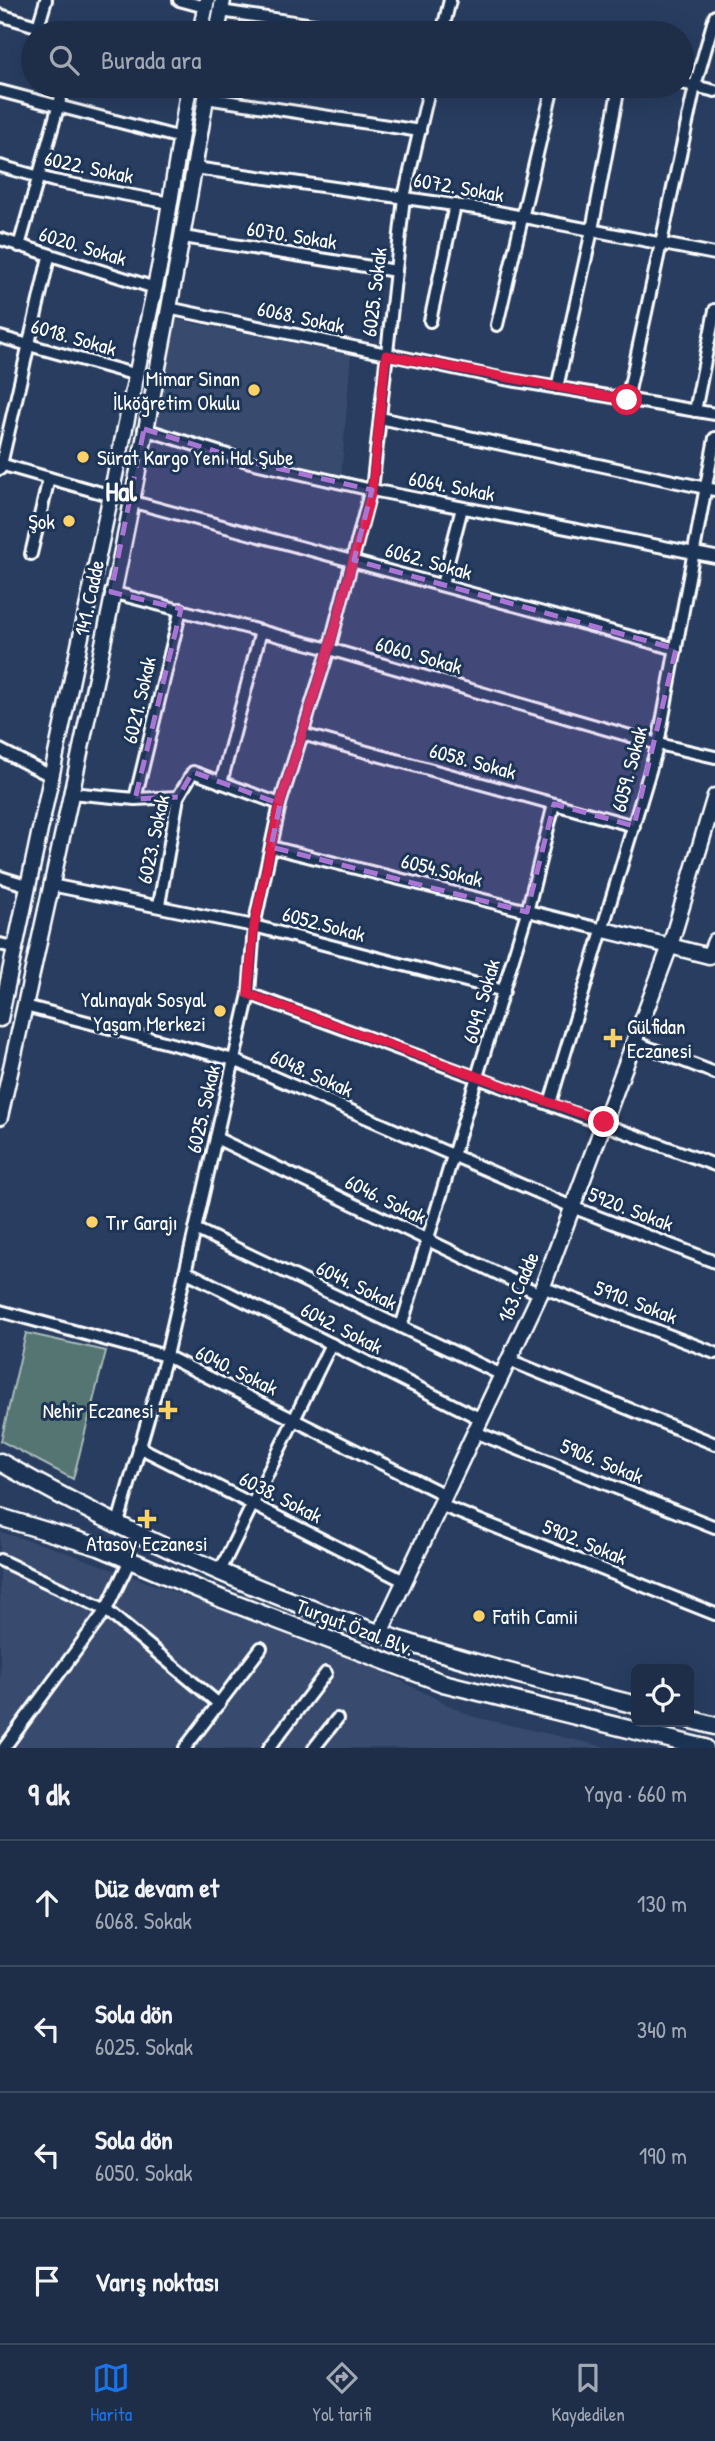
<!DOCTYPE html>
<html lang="tr">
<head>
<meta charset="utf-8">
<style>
  :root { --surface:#1e2e48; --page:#2b3a52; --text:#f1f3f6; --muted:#a1a8b4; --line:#3c4a60; --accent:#1a73e8 }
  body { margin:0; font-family:"Patrick Hand",sans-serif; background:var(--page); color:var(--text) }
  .controls { position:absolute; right:21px; bottom:21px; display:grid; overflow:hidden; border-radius:10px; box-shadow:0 7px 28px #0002 }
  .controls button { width:63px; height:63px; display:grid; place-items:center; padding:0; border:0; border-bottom:2px solid var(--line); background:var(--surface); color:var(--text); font:35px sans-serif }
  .stop { position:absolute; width:21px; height:21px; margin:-16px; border:5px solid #e11d48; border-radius:50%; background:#fff }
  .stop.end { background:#e11d48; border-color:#fff; box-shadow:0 2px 7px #0008 }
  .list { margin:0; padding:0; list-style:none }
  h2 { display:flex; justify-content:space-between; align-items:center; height:91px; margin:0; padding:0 28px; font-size:30px }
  h2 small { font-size:23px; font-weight:400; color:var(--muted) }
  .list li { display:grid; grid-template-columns:46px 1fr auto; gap:21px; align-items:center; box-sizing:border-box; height:126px; padding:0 28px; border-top:2px solid var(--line) }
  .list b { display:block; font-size:26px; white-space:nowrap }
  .list p { margin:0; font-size:23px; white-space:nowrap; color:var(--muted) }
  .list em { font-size:23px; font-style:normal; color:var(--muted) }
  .icon { flex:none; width:38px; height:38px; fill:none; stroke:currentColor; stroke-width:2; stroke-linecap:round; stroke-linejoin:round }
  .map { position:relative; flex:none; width:715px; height:1748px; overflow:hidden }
  .search { position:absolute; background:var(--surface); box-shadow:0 7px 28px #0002; left:21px; right:21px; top:21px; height:77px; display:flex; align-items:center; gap:18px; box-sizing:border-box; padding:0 24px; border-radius:38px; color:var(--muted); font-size:26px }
  .sheet { height:595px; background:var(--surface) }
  nav { display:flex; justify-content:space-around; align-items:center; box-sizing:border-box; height:98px; border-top:2px solid var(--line); background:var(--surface); font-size:19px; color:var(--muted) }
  nav a { display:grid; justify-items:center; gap:4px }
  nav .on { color:var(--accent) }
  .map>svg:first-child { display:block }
  .built { fill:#394b6e }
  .green { fill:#557472; stroke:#aabab8; stroke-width:2 }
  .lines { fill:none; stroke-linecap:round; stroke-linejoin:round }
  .minor-casing { stroke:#fff; stroke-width:16 }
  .tertiary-casing { stroke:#fff; stroke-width:19 }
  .secondary-casing { stroke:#fff; stroke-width:21 }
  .minor { stroke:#1d3557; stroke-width:10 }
  .tertiary { stroke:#1d3557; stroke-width:14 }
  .secondary { stroke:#1d3557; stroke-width:16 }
  .route { stroke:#e11d48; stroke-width:9 }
  .marked { fill:#a976d5; fill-opacity:0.2; stroke:#a976d5; stroke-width:5; stroke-dasharray:14 9; stroke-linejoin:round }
  .poi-dot { fill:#ffd166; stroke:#1d3557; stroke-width:2.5 }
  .labels { text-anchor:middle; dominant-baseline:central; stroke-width:6; stroke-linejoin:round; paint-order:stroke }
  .street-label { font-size:21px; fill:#fff; stroke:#1d3557 }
  .poi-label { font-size:21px; fill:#fff; stroke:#1d3557; text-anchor:end }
  .district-label { font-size:28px; font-weight:bold; fill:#fff; stroke:#1d3557 }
</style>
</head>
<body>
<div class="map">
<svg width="715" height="1748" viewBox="0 0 715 1748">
  <rect width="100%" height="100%" fill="#283d60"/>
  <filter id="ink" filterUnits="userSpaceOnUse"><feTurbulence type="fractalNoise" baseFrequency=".0143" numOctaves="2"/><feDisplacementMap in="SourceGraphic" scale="14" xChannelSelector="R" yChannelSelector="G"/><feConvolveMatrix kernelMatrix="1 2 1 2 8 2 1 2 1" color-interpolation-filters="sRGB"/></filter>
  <g filter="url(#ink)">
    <!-- built -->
    <g class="built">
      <polygon points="174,319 351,355 341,477 151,425"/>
      <polygon points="0,1532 57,1549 362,1661 470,1716 610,1748 0,1748"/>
    </g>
    <!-- green -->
    <polygon class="green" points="26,1333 106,1351 73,1479 1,1441"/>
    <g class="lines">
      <!-- minor casing -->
      <g class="minor-casing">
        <g id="minor">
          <polyline points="179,0 205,7"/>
          <polyline points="221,11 367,33"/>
          <polyline points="0,15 60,33"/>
          <polyline points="38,27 46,0"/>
          <polyline points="442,33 450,0"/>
          <polyline points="682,83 715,91"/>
          <polyline points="0,91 181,138"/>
          <polyline points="206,98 420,131"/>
          <polyline points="0,166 54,181 170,203"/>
          <polyline points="195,168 482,209 715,254"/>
          <polyline points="183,237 396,271"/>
          <polyline points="0,239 155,288"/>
          <polyline points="19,246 64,86"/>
          <polyline points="168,308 505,379 715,414"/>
          <polyline points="430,321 455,205"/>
          <polyline points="497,325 553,86"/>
          <polyline points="0,337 137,375"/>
          <polyline points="557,388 592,230 619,86"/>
          <polyline points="627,400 695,86 715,16"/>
          <polyline points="695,411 715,310"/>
          <polyline points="380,418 715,490"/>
          <polyline points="144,429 250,462 372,490 715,557"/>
          <polyline points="0,464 112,496"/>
          <polyline points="0,469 49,257"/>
          <polyline points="130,501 676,649"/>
          <polyline points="31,554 49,478"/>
          <polyline points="442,585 462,508"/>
          <polyline points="111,592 329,649 658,744 715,757"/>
          <polyline points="302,734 634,826"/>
          <polyline points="0,750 53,777"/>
          <polyline points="221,783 261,631"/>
          <polyline points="70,793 135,799 178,797"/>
          <polyline points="135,799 181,609"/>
          <polyline points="271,847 604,930"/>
          <polyline points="0,877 29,886"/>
          <polyline points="51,885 254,926 504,991"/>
          <polyline points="159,905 178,797 193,772 280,804"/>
          <polyline points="0,944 16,948"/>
          <polyline points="249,994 715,1165"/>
          <polyline points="25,1006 234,1060 572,1207 715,1262"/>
          <polyline points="634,1042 715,1073"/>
          <polyline points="550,1103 658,744 715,438"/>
          <polyline points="216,1138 540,1294"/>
          <polyline points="195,1229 502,1375"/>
          <polyline points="185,1271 481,1419"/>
          <polyline points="542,1287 715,1353"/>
          <polyline points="0,1311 166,1356 445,1495"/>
          <polyline points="401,1327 527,912 554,804"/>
          <polyline points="509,1360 715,1444"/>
          <polyline points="475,1432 715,1527"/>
          <polyline points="139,1447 404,1581"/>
          <polyline points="440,1505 715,1614"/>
          <polyline points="118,1523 166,1356 249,994 254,926 280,804 329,649 373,481 404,197 430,86"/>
          <polyline points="0,1560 106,1610 4,1748"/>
          <polyline points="130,1560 106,1610 219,1704"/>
          <polyline points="219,1573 331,1344"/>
          <polyline points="185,1748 261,1648"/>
          <polyline points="269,1748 326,1673"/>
          <polyline points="314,1748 337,1719"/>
        </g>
      </g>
      <!-- tertiary casing -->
      <g class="tertiary-casing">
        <g id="tertiary">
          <polyline points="200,33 207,0"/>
          <polyline points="217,33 223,0"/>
          <polyline points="604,930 670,946 715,796"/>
          <polyline points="0,1019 160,263 189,86"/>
          <path d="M0,1117C77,775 151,431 208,86"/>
          <polyline points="380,1633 540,1294 670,946 709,956 715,941"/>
        </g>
      </g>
      <!-- secondary casing -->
      <g class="secondary-casing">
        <g id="secondary">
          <path d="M0,1462C120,1530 246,1588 376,1632C461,1661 550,1683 636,1705"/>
          <polyline points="0,1517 99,1547 222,1599 443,1683 705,1748"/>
          <polyline points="689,1719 715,1726"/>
        </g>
      </g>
      <!-- minor -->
      <use href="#minor" class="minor"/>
      <!-- tertiary -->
      <use href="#tertiary" class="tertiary"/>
      <!-- secondary -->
      <use href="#secondary" class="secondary"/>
    </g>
  </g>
  <g class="lines" filter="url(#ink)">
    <!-- route -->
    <polyline class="route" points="604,1122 248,994 254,926 280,804 329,649 372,490 386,355 627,400"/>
  </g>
  <!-- marked area -->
  <path class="marked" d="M144,429L250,462L372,490L354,560L676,649L634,826L554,804L527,912L271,847L280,804L193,772L178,797L135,799L181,609L111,592Z"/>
  <!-- markers -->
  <g class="poi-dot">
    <circle cx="254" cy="390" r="7"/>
    <circle cx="83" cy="457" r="7"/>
    <circle cx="69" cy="521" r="7"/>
    <circle cx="220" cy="1011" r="7"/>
    <path d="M609.5 1027.5h7v7h7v7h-7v7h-7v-7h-7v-7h7z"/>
    <circle cx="92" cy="1222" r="7"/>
    <path d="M164.5 1399.5h7v7h7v7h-7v7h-7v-7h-7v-7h7z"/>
    <path d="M143.5 1508.5h7v7h7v7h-7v7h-7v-7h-7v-7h7z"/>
    <circle cx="479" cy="1616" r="7"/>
  </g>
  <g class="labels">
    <!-- street labels -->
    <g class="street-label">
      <text transform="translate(89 167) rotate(12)">6022. Sokak</text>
      <text transform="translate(459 187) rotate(10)">6072. Sokak</text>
      <text transform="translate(292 235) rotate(9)">6070. Sokak</text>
      <text transform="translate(83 246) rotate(17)">6020. Sokak</text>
      <text transform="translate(374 292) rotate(-83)">6025. Sokak</text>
      <text transform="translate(301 317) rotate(12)">6068. Sokak</text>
      <text transform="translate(74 337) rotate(16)">6018. Sokak</text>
      <text transform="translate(452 486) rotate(11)">6064. Sokak</text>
      <text transform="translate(429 561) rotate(16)">6062. Sokak</text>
      <text transform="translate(89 598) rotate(-78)">141. Cadde</text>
      <text transform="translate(419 655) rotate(16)">6060. Sokak</text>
      <text transform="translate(139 700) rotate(-77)">6021. Sokak</text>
      <text transform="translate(473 761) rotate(15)">6058. Sokak</text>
      <text transform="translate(629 769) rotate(-75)">6059. Sokak</text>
      <text transform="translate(153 839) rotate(-78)">6023. Sokak</text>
      <text transform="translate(442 870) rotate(14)">6054.Sokak</text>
      <text transform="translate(324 924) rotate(15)">6052.Sokak</text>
      <text transform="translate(481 1001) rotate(-74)">6049. Sokak</text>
      <text transform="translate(312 1073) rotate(24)">6048. Sokak</text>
      <text transform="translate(203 1109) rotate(-77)">6025. Sokak</text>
      <text transform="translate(386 1199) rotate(26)">6046. Sokak</text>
      <text transform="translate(631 1209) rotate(21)">5920. Sokak</text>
      <text transform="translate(357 1285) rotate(26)">6044. Sokak</text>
      <text transform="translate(518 1287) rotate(-67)">163.Cadde</text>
      <text transform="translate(636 1302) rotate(21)">5910. Sokak</text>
      <text transform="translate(342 1328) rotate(27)">6042. Sokak</text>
      <text transform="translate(237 1370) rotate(26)">6040. Sokak</text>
      <text transform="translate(602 1461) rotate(22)">5906. Sokak</text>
      <text transform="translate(281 1497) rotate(27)">6038. Sokak</text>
      <text transform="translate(585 1542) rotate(22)">5902. Sokak</text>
      <text transform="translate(355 1627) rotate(21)">Turgut Özal Blv.</text>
    </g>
    <!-- poi labels -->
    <g class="poi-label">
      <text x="240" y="378">Mimar Sinan<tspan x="240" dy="24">İlköğretim Okulu</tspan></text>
      <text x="97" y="457" text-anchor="start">Sürat Kargo Yeni Hal Şube</text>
      <text x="55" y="521">Şok</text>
      <text x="206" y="999">Yalınayak Sosyal<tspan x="206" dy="24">Yaşam Merkezi</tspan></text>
      <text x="627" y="1026" text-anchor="start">Gülfidan<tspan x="627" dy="24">Eczanesi</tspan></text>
      <text x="106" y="1222" text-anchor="start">Tır Garajı</text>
      <text x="154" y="1410">Nehir Eczanesi</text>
      <text x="147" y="1543" text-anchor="middle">Atasoy Eczanesi</text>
      <text x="493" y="1616" text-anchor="start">Fatih Camii</text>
    </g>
    <!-- district labels -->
    <g class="district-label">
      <text x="121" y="491">Hal</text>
    </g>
  </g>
</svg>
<div class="controls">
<button><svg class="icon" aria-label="locate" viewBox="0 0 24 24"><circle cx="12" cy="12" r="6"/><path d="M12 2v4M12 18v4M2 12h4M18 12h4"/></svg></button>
</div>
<div class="stop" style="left:627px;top:400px"></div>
<div class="stop end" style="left:604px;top:1122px"></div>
<div class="search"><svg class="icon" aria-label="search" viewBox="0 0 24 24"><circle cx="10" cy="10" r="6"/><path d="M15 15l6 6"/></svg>Burada ara</div>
</div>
<section class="sheet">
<h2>9 dk<small>Yaya · 660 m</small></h2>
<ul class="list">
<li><svg class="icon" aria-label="ahead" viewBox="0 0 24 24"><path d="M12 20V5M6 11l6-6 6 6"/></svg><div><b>Düz devam et</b><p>6068. Sokak</p></div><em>130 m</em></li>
<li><svg class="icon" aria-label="left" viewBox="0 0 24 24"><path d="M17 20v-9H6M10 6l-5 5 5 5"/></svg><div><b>Sola dön</b><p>6025. Sokak</p></div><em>340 m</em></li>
<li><svg class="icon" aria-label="left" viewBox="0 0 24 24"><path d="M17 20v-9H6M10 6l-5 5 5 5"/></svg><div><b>Sola dön</b><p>6050. Sokak</p></div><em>190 m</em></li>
<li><svg class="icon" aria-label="arrive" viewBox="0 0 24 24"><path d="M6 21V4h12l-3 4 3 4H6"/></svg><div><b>Varış noktası</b></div></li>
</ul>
</section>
<nav>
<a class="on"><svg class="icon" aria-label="map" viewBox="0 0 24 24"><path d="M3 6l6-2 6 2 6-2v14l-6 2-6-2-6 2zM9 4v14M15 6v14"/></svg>Harita</a>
<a><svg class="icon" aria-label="directions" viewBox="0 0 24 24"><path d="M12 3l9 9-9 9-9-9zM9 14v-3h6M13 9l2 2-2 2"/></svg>Yol tarifi</a>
<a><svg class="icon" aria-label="saved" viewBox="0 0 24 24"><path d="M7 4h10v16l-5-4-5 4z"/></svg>Kaydedilen</a>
</nav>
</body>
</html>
